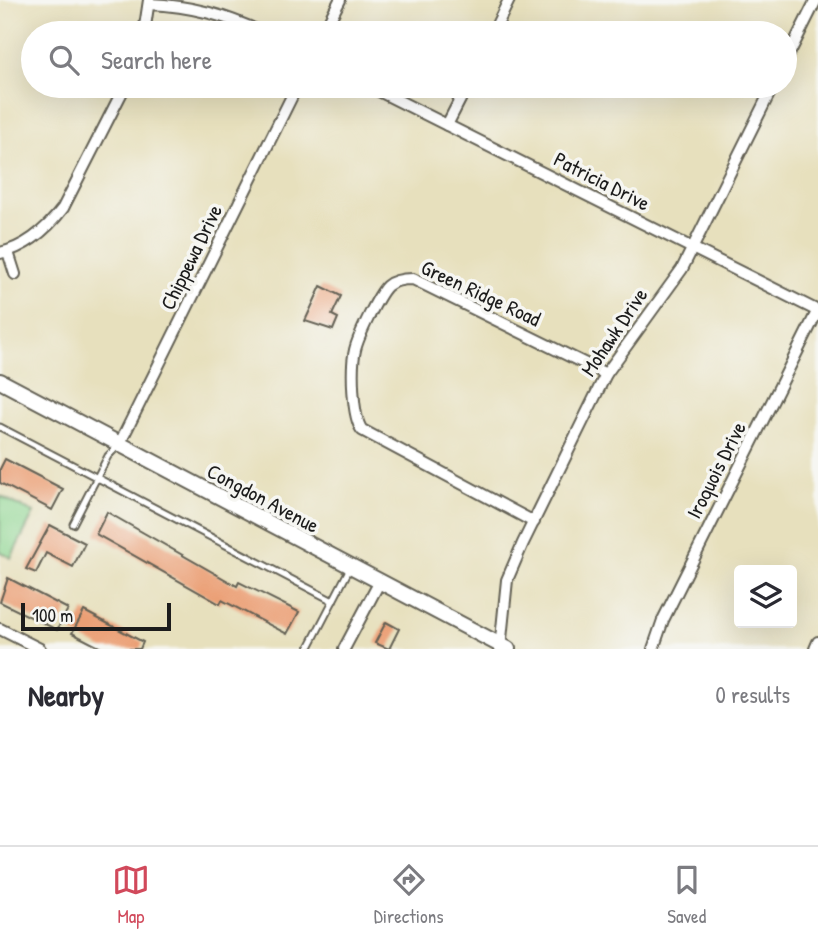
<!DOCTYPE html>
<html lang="en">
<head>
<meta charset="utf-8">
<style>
  :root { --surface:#fff; --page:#f2f2f3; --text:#2b2b33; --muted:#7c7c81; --line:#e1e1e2; --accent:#d1495b }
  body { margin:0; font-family:"Patrick Hand",sans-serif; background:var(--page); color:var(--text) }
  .controls { position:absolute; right:21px; bottom:21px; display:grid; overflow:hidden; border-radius:7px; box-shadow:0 7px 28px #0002 }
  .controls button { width:63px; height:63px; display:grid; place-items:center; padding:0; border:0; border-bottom:2px solid var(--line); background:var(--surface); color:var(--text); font:35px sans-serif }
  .scale { position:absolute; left:21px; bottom:18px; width:150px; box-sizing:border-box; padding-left:7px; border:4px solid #1c1c1c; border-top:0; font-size:19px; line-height:24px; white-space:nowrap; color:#1c1c1c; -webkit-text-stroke:5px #f6f6f2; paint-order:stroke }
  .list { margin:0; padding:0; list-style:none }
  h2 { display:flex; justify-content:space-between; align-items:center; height:91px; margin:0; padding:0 28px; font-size:30px }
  h2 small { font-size:23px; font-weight:400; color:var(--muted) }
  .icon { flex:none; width:38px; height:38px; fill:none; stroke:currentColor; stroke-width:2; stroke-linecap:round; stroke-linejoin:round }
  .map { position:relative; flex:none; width:818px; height:649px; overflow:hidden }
  .search { position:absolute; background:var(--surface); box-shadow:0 7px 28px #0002; left:21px; right:21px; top:21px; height:77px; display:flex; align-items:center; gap:18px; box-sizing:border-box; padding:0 24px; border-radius:38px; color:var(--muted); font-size:26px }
  .sheet { height:196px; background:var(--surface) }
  nav { display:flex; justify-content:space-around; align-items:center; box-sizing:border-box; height:98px; border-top:2px solid var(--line); background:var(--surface); font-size:19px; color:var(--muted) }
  nav a { display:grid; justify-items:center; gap:4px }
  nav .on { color:var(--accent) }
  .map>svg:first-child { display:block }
  .green { fill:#8ed691; stroke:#557956; stroke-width:2 }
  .building { fill:#eb9f75 }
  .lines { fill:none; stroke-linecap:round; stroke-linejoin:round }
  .service-casing { stroke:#636154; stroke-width:9 }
  .minor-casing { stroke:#636154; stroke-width:14 }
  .tertiary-casing { stroke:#636154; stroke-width:18 }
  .service { stroke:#fff; stroke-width:5 }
  .minor { stroke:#fff; stroke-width:10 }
  .tertiary { stroke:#fff; stroke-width:14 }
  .labels { text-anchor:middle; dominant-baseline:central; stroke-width:7; stroke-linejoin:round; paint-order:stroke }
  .street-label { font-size:21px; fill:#1c1c1c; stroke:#f6f6f2 }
</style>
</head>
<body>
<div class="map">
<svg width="818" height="649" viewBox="0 0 818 649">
  <rect width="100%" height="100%" fill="#f6f6f2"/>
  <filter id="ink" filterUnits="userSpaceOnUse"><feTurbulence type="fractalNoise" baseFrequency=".0143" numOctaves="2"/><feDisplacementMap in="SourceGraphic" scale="14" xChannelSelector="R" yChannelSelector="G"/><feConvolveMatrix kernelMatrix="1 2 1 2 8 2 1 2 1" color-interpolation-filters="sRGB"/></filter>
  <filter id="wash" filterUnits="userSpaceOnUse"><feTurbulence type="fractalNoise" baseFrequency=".00686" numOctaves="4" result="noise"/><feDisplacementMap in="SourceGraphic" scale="28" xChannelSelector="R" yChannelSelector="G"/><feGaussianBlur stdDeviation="1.57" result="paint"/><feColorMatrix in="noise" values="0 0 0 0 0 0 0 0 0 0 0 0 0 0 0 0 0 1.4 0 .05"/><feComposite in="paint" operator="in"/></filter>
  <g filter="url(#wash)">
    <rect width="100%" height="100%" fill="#e7e0bd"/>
    <!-- green -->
    <polygon class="green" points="0,496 34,513 11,558 0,552"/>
    <g id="blocks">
      <!-- building -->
      <g class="building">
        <polygon points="321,286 341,296 332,315 338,318 333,330 305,321"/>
        <polygon points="5,459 63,489 52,510 0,483 0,469"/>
        <polygon points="107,512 237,586 239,582 299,612 287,634 222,600 220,604 96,534"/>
        <polygon points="50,525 85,543 73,567 46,553 36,573 26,569"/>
        <polygon points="8,578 68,609 57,630 0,602"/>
        <polygon points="84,611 143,642 140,649 103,649 72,633"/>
        <polygon points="386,622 399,629 389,649 375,643"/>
      </g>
    </g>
  </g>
  <g filter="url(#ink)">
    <use href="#blocks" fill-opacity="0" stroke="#636154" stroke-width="2"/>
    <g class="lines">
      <!-- service casing -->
      <g class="service-casing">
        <g id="service">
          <polyline points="0,427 333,601"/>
          <polyline points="73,524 108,456 119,445"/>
          <polyline points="308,649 350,568"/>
        </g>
      </g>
      <!-- minor casing -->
      <g class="minor-casing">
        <g id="minor">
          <path d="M149,4C192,6 225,15 263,33"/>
          <polyline points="144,33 149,0"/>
          <polyline points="323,33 340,0"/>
          <polyline points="493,33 509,0"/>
          <polyline points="785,62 816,0"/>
          <polyline points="369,86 818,311"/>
          <polyline points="447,125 467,86"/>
          <polyline points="8,252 15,274"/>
          <path d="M0,253C27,247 47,229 63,208L125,86"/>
          <polyline points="119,445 297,86"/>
          <path d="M534,522L362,430C352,417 351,366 355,350C358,337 378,295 387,286C394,280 404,279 413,279L606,374"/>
          <polyline points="0,629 40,649"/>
          <polyline points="344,649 379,583"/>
          <polyline points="500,649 507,580 523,543 606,374 682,269 773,86"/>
          <polyline points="653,649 663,620 818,310"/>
          <polyline points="815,649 818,642"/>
        </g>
      </g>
      <!-- tertiary casing -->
      <g class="tertiary-casing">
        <polyline id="tertiary" points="0,381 508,649"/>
      </g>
      <!-- service -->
      <use href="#service" class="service"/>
      <!-- minor -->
      <use href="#minor" class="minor"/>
      <!-- tertiary -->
      <use href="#tertiary" class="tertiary"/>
    </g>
  </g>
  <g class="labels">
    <!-- street labels -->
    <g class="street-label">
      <text transform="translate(602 181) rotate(27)">Patricia Drive</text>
      <text transform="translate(191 257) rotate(-64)">Chippewa Drive</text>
      <text transform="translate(481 293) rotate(25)">Green Ridge Road</text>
      <text transform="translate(614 332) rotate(-56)">Mohawk Drive</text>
      <text transform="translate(716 470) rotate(-63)">Iroquois Drive</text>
      <text transform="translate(263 498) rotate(28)">Congdon Avenue</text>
    </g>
  </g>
</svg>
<div class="controls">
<button><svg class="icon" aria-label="layers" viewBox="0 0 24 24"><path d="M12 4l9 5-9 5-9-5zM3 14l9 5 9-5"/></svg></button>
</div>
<div class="scale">100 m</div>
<div class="search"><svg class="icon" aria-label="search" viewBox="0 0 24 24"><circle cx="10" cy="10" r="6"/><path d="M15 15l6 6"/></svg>Search here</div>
</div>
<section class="sheet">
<h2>Nearby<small>0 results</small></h2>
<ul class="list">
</ul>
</section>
<nav>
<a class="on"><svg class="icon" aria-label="map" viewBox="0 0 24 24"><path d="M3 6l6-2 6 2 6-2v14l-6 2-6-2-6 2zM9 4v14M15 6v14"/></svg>Map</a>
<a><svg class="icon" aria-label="directions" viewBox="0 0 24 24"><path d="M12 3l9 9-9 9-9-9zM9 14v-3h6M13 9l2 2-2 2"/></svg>Directions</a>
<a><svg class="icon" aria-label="saved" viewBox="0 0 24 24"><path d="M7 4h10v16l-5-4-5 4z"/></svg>Saved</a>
</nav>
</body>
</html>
